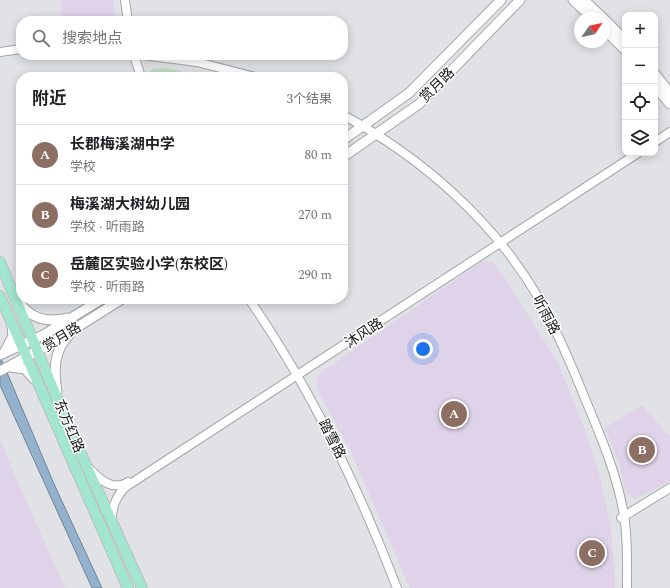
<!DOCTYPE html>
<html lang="zh">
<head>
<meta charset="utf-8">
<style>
  :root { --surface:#fff; --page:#f6f6f6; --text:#202124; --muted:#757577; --line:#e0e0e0; --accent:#db2777 }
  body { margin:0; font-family:Spectral,"Noto Sans SC",serif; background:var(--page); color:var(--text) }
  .controls { position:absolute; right:12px; top:12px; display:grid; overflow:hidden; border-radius:8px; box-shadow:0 2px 10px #0003 }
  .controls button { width:36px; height:36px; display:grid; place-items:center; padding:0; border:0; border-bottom:1px solid var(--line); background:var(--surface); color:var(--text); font:20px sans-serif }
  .compass { position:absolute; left:574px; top:12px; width:36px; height:36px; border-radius:50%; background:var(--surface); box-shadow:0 2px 10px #0003; rotate:56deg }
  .you { position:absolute; left:423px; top:349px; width:14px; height:14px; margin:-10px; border:3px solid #fff; border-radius:50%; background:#1a73e8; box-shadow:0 0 0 6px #1a73e833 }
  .badge { display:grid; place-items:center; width:26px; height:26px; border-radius:50%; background:var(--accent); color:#fff; font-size:13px; font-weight:700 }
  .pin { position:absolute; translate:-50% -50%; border:2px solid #fff; box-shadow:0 1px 4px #0006 }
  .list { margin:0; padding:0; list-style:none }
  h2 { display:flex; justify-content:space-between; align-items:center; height:52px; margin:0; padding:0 16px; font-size:17px }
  h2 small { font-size:13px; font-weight:400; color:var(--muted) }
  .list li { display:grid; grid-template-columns:26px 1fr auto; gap:12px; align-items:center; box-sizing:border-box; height:60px; padding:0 16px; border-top:1px solid var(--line) }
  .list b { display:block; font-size:15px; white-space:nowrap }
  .list p { margin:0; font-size:13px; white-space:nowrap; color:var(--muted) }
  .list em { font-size:13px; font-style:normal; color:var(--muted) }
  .icon { flex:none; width:22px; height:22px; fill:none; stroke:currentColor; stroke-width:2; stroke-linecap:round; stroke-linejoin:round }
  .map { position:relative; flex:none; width:670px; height:588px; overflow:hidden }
  .search { position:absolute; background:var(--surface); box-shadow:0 2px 10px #0003; left:16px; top:16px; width:332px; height:44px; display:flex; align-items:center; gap:10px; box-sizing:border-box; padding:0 14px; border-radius:16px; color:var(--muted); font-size:15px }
  .panel { position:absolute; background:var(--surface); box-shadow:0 2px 10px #0003; left:16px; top:72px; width:332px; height:232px; border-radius:16px }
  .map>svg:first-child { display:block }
  .education { fill:#ded3e8 }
  .green { fill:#bfddc3 }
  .water { fill:#94b2ce; stroke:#6e8497 }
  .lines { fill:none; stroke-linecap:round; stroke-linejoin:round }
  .tertiary-casing { stroke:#a3a5a8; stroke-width:10 }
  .secondary-casing { stroke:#a3a5a8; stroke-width:11 }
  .primary-casing { stroke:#bebebe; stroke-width:12 }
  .tertiary { stroke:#fff; stroke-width:8 }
  .secondary { stroke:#fff; stroke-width:9 }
  .primary { stroke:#a3e6d0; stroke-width:10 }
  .labels { text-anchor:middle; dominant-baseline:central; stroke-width:3; stroke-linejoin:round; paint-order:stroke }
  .street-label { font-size:14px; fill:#171718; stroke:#fff }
</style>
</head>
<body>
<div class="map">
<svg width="670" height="588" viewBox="0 0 670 588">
  <rect width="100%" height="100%" fill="#e0e2e5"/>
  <!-- education -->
  <g class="education">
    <polygon points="61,0 113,0 116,21 61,21"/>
    <polygon points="482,261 492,262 501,272 558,363 586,433 600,477 611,528 615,588 410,588 348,445 320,395 316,381 319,374"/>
    <polygon points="642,405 670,437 670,481 635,499 626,493 619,463 605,428"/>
    <polygon points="0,440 19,485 65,588 0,588"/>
  </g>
  <!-- green -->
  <polygon class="green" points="167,68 204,77 148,77 147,75 152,69"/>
  <!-- water -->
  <polygon class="water" points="0,356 54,484 102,588 92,588 0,385"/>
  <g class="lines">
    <!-- tertiary casing -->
    <g class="tertiary-casing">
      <g id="tertiary">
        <polyline points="125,0 128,21"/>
        <polyline points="0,52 21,49"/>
        <polyline points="134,55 141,77"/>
        <polyline points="143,55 197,62 255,77"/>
        <path d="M343,115C421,157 493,220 538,297C557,330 572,366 586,401C602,439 617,475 624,515C628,539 627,564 627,588"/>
        <polyline points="655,142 670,132"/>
        <path d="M249,299C311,389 358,486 397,588"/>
        <path d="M89,468C99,479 113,492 128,482"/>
        <polyline points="621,518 670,488"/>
        <path d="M112,521C111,508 117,494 127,486L638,153"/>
      </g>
    </g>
    <!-- secondary casing -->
    <g class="secondary-casing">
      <g id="secondary">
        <polyline points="573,0 592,18"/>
        <polyline points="584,0 603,18"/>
        <polyline points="604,19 625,40"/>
        <polyline points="604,29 625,50"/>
        <polyline points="655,74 670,93"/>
        <polyline points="655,86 670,104"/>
        <polyline points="343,140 409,93 501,0"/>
        <polyline points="343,157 419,104 520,0"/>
        <path d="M19,302C31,319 47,323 67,318"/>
        <polyline points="4,353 13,336 12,325"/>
        <polyline points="0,355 45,334 102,299"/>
        <polyline points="11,367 25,369 34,379"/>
        <polyline points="0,371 52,343 122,299"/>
        <path d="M57,392C54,372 53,351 69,335"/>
      </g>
    </g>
    <!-- primary casing -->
    <g class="primary-casing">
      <g id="primary">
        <polyline points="0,262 76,443 142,588"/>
        <polyline points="0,296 128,588"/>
      </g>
    </g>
    <!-- tertiary -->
    <use href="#tertiary" class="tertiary"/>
    <!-- secondary -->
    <use href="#secondary" class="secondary"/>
    <!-- primary -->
    <use href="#primary" class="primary"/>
  </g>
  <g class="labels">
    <!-- street labels -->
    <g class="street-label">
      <text transform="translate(437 85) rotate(-45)">赏月路</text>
      <text transform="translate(546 315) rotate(62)">听雨路</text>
      <text transform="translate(364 333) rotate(-33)">沐风路</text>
      <text transform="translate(62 337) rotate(-32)">赏月路</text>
      <text transform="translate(69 426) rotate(67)">东方红路</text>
      <text transform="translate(332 439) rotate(63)">踏雪路</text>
    </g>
  </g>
</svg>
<div class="controls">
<button>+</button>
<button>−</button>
<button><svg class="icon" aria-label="locate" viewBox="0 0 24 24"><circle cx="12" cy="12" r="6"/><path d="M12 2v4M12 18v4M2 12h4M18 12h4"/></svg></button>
<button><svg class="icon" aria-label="layers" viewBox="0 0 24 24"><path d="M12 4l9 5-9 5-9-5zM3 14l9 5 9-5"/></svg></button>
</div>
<svg class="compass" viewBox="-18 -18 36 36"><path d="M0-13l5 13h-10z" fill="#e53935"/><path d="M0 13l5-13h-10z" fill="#757577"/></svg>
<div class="you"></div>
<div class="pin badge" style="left:454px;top:414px;background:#8d6e63">A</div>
<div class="pin badge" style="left:642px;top:450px;background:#8d6e63">B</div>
<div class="pin badge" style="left:592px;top:553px;background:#8d6e63">C</div>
<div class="search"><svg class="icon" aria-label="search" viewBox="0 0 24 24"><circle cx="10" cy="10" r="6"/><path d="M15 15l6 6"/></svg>搜索地点</div>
<section class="panel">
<h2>附近<small>3个结果</small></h2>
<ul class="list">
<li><span class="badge" style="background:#8d6e63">A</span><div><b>长郡梅溪湖中学</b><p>学校</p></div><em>80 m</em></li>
<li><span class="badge" style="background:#8d6e63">B</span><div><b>梅溪湖大树幼儿园</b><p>学校 · 听雨路</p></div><em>270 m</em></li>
<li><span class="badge" style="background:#8d6e63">C</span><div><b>岳麓区实验小学(东校区)</b><p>学校 · 听雨路</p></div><em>290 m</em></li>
</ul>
</section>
</div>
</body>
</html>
